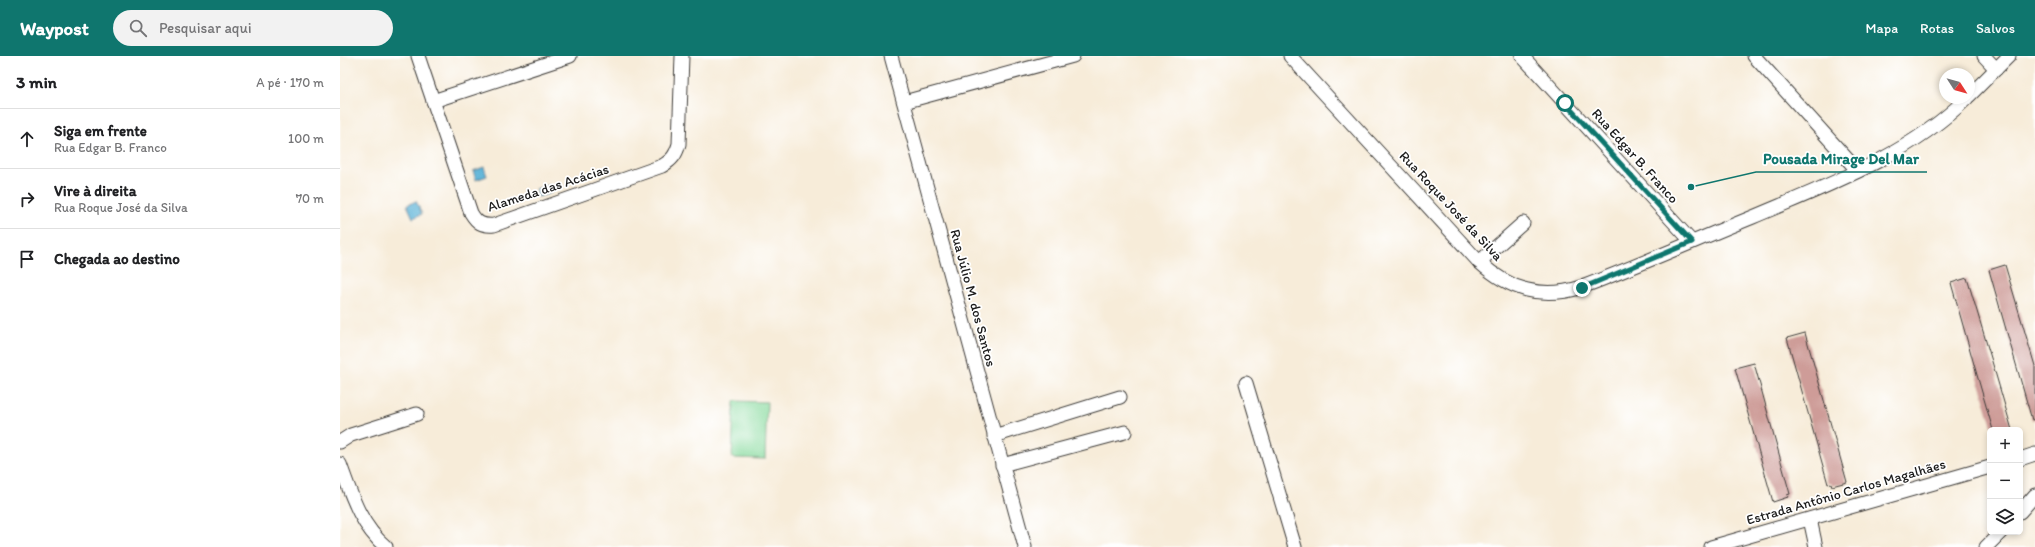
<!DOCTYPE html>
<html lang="pt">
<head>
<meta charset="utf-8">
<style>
  :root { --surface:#fff; --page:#f2f2f2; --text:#202124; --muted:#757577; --line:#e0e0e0; --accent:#0f766e }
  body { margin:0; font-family:Itim,sans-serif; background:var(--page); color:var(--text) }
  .controls { position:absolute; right:12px; bottom:12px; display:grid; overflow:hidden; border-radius:6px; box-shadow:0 2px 6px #0003 }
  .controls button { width:36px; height:36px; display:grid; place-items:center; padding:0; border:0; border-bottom:1px solid var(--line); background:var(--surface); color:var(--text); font:20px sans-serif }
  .compass { position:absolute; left:1599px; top:12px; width:36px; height:36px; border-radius:50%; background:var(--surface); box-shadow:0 2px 6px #0003; rotate:126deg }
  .stop { position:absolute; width:12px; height:12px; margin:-9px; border:3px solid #0f766e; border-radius:50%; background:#fff }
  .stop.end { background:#0f766e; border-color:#fff; box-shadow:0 1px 4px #0008 }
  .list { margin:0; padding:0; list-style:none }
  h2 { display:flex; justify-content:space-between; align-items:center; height:52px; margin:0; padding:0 16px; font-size:17px }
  h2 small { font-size:13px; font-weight:400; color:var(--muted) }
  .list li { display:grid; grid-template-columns:26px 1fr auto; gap:12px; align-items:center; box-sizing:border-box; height:60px; padding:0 16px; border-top:1px solid var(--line) }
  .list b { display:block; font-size:15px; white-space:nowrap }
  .list p { margin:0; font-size:13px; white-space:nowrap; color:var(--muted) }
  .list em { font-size:13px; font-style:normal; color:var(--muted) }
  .icon { flex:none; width:22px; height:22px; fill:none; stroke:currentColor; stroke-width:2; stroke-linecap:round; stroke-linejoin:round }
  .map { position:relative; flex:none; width:1695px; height:491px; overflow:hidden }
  header { display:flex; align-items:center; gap:24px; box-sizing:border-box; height:56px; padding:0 20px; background:var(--accent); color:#fff }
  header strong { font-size:19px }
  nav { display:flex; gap:22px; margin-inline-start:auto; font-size:14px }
  .search { width:280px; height:36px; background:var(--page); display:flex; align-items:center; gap:10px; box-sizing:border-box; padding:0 14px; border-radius:22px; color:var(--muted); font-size:15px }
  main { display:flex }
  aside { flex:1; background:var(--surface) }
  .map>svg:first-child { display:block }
  .green { fill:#85d99b; stroke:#507a5c }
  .water { fill:#59b1d6; stroke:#3a6679 }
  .building { fill:#ce9c98 }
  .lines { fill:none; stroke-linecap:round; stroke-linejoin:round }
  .minor-casing { stroke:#3d3b38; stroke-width:15 }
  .minor { stroke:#fff; stroke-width:13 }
  .route { stroke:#0f766e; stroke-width:5 }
  .labels { text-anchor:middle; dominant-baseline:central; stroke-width:3.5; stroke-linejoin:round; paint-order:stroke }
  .street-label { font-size:14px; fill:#1c1c1c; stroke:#fff }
  .leader { fill:none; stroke:#0f766e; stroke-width:1.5 }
  .callout-dot { fill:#0f766e; stroke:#fff; stroke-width:1.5 }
  .callout-label { font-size:15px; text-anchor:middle; font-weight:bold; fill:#0f766e; stroke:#fff; stroke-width:3.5; stroke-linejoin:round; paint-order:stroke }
</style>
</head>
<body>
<header>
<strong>Waypost</strong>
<div class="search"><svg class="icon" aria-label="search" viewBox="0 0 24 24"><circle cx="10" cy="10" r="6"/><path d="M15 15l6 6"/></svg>Pesquisar aqui</div>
<nav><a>Mapa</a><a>Rotas</a><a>Salvos</a></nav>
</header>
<main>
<aside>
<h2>3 min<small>A pé · 170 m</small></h2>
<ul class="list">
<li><svg class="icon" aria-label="ahead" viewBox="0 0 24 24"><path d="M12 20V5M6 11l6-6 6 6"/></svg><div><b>Siga em frente</b><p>Rua Edgar B. Franco</p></div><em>100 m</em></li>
<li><svg class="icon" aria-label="right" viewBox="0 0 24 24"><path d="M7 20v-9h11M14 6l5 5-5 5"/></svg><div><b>Vire à direita</b><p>Rua Roque José da Silva</p></div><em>70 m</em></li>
<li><svg class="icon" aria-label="arrive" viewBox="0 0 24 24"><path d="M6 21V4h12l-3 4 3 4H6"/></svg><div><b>Chegada ao destino</b></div></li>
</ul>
</aside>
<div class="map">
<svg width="1695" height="491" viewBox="0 0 1695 491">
  <rect width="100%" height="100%" fill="#fff"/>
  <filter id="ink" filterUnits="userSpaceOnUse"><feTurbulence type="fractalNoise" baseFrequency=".025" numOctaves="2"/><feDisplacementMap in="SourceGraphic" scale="8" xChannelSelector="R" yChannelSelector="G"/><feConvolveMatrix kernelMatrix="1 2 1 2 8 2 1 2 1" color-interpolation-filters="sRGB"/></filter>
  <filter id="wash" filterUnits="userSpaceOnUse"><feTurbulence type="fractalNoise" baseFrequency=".012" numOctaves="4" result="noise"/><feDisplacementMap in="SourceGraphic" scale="16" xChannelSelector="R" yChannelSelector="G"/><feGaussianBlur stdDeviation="0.9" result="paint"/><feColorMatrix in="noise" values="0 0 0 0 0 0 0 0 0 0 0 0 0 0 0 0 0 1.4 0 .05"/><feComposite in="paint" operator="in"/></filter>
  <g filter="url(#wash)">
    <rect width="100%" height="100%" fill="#f7ecd9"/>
    <!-- green -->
    <polygon class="green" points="394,345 427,346 425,403 392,402"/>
    <!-- water -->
    <g class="water">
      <polygon points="144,111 147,120 136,124 133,115"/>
      <polygon points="209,129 211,137 198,141 196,133"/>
      <polygon points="76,145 82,158 73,162 67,149"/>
    </g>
    <g id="blocks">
      <!-- building -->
      <g class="building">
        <polygon points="1665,209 1695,310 1695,363 1692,364 1649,214"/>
        <polygon points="1627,222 1651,302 1672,374 1653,374 1637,319 1611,227"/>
        <polygon points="1465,277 1507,426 1492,430 1491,427 1488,428 1447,282"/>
        <polygon points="1414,307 1450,438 1447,439 1448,441 1433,446 1395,312"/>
      </g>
    </g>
  </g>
  <g filter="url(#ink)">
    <use href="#blocks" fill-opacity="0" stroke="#3d3b38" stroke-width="1"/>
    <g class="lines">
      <!-- minor casing -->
      <g class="minor-casing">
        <g id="minor">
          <path d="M78,0L131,157C137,167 142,170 154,169L322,110C332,104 336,99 339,88L342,0"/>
          <polyline points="551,0 685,491"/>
          <path d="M950,0L1139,206C1170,234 1201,244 1242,231C1300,209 1356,184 1413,161C1488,129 1568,100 1627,42"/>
          <polyline points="1182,0 1352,186"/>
          <polyline points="1414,0 1518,115"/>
          <polyline points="1644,0 1656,13"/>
          <polyline points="1629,40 1669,0"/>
          <polyline points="93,45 230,0"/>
          <polyline points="564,46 733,0"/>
          <polyline points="1139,206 1183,167"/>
          <polyline points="906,327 955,491"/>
          <polyline points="654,380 780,341"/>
          <polyline points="0,386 11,379 77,358"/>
          <polyline points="1680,403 1695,398"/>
          <path d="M0,408C11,438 20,469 46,491"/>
          <polyline points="662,409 785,376"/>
          <polyline points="1680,456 1695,439"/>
          <polyline points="1470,463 1476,491"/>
          <polyline points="1371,491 1650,411"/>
          <polyline points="1646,491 1661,476"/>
        </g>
      </g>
      <!-- minor -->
      <use href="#minor" class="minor"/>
    </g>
  </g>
  <g class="lines" filter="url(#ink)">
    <!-- route -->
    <polyline class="route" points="1225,47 1352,186 1242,232"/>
  </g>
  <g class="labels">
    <!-- street labels -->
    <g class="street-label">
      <text transform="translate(1295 100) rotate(48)">Rua Edgar B. Franco</text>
      <text transform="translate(208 132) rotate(-18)">Alameda das Acácias</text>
      <text transform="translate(1111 150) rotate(47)">Rua Roque José da Silva</text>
      <text transform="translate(633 242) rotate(75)">Rua Júlio M. dos Santos</text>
      <text transform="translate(1506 436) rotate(-16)">Estrada Antônio Carlos Magalhães</text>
    </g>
  </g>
  <!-- callouts -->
  <path class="leader" d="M1351 131L1416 116H1587"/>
  <circle class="callout-dot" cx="1351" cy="131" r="4"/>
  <g class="callout-label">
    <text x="1501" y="108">Pousada Mirage Del Mar</text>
  </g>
</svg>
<div class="controls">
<button>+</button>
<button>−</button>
<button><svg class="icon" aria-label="layers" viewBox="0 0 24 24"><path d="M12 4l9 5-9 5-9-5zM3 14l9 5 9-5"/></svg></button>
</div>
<svg class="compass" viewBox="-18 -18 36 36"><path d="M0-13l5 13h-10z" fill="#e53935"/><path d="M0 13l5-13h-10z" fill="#757577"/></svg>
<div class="stop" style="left:1225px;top:47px"></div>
<div class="stop end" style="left:1242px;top:232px"></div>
</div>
</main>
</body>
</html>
